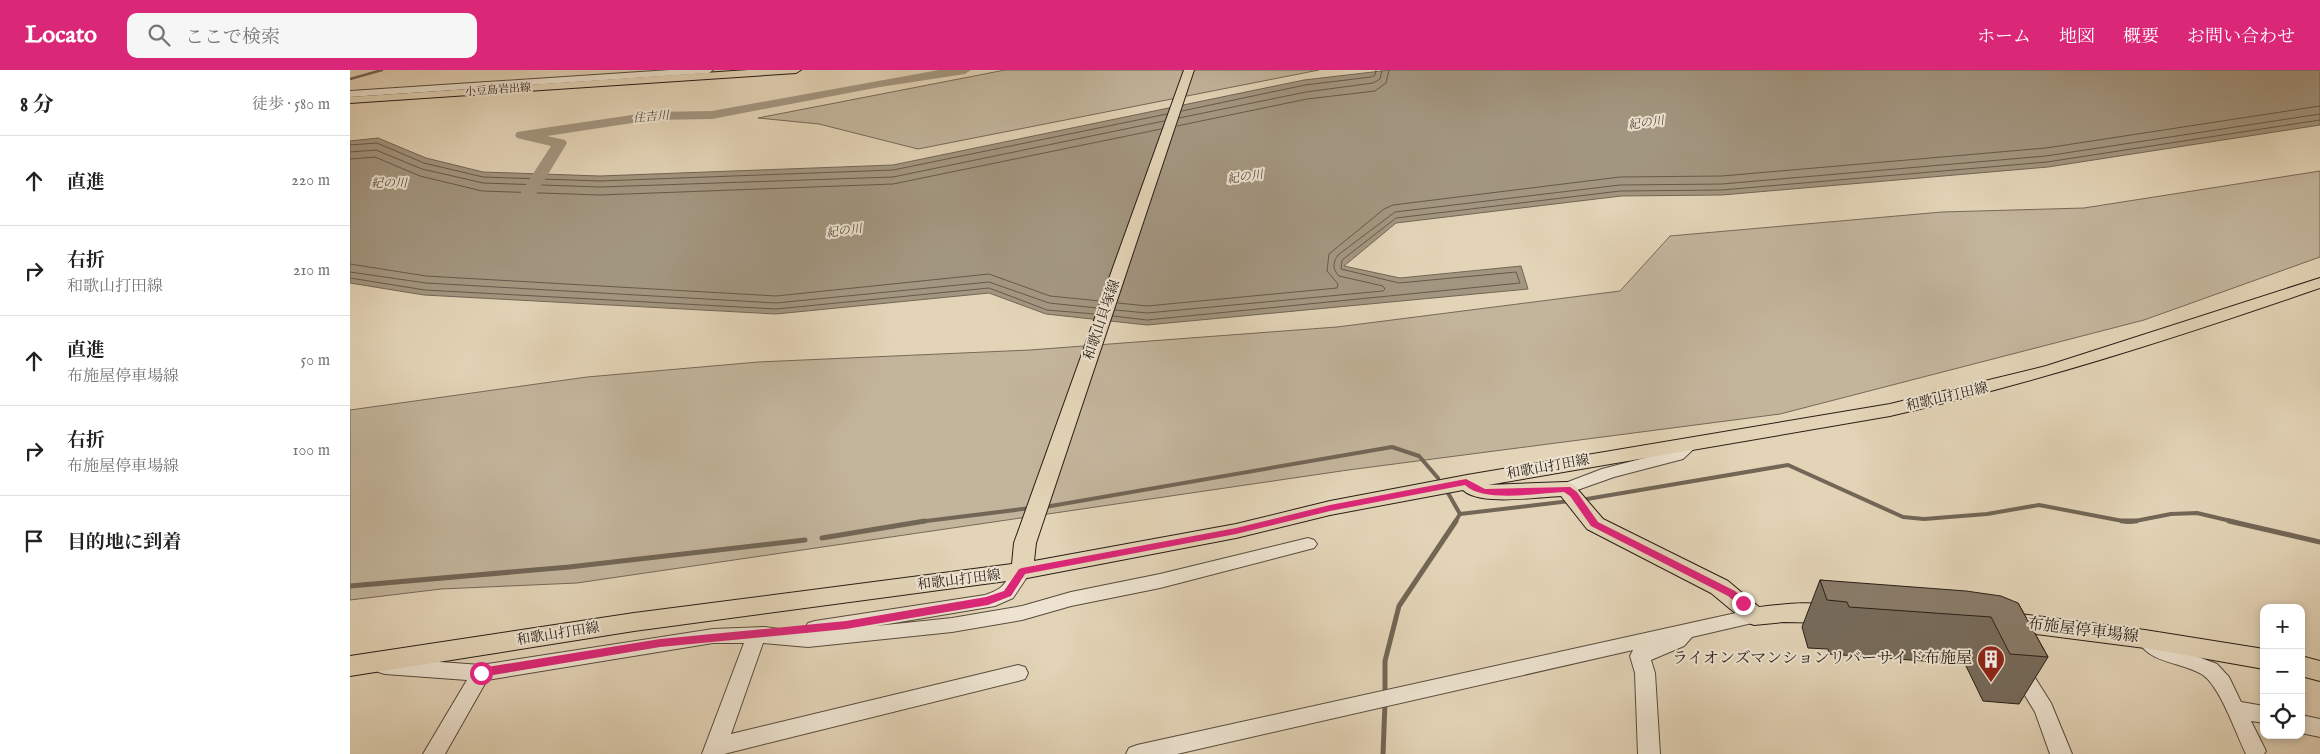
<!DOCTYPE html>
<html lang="ja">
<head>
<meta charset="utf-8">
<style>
  :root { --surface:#fff; --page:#f6f6f6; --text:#222; --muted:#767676; --line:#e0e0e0; --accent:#db2777 }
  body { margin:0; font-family:"IM FELL English","Noto Serif JP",serif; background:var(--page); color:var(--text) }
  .controls { position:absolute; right:15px; bottom:15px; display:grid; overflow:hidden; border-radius:10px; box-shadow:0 2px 8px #0003 }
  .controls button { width:45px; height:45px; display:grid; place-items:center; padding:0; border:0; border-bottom:1px solid var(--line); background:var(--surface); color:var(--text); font:25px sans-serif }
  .stop { position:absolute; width:15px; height:15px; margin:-11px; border:4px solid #db2777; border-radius:50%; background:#fff }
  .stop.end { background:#db2777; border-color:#fff; box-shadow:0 1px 5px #0008 }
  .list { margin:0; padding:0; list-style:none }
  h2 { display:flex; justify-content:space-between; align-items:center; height:65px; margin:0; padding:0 20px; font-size:21px }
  h2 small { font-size:16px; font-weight:400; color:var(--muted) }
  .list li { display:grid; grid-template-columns:32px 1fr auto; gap:15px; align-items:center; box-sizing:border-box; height:90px; padding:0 20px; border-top:1px solid var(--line) }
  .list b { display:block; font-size:19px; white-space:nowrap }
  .list p { margin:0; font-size:16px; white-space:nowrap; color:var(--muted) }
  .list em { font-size:16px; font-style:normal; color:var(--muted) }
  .icon { flex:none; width:28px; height:28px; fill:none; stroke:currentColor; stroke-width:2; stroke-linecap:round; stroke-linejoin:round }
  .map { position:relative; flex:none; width:1970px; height:684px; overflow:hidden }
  header { display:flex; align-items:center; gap:30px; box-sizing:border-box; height:70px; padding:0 25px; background:var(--accent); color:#fff }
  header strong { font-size:24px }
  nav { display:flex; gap:28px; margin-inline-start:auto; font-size:18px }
  .search { width:350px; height:45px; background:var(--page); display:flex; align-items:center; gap:12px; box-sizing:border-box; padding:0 18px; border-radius:10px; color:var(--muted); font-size:19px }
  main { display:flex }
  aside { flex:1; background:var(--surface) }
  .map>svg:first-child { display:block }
  .green { fill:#c3b59c; stroke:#766959 }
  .water { fill:#a39680; stroke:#726656 }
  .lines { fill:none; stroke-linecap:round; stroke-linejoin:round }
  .shore { stroke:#665a4b; stroke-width:1 }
  .stream-far2 { stroke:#726656; stroke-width:2.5 }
  .stream-far1 { stroke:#726656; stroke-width:4 }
  .stream { stroke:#726656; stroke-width:5 }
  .river { fill:#a39680; fill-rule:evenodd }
  .minor-casing { stroke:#574b3e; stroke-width:2 }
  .major-casing { stroke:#281d16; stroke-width:2 }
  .minor { fill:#ede3d0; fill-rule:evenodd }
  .major { fill:#e3d4b7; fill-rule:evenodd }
  .wall { fill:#766b5b; stroke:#281d16 }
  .building { fill:#897c6a; stroke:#281d16 }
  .route { fill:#db2777 }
  .labels { text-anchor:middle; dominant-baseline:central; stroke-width:4; stroke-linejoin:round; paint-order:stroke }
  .far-street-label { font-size:11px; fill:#281d16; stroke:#ede3d0 }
  .far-water-label { font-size:12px; font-style:italic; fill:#53473b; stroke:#ede3d0 }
  .street-label { font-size:14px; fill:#281d16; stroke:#ede3d0 }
  .near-street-label { font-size:16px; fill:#281d16; stroke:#ede3d0 }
  .near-poi-label { font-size:16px; fill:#281d16; stroke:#ede3d0; text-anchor:end }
</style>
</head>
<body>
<header>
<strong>Locato</strong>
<div class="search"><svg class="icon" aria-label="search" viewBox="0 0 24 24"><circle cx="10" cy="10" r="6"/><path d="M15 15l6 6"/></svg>ここで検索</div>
<nav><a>ホーム</a><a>地図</a><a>概要</a><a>お問い合わせ</a></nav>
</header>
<main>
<aside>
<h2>8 分<small>徒歩 · 580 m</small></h2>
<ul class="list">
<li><svg class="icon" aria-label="ahead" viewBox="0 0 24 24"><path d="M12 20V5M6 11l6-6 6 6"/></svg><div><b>直進</b></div><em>220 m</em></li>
<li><svg class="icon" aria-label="right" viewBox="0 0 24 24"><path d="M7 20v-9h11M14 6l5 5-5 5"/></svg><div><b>右折</b><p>和歌山打田線</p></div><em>210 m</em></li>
<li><svg class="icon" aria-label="ahead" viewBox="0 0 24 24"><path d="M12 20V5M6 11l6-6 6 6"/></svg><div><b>直進</b><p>布施屋停車場線</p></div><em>50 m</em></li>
<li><svg class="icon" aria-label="right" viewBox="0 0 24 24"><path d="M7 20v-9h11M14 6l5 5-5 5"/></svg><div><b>右折</b><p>布施屋停車場線</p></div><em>100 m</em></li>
<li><svg class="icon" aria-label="arrive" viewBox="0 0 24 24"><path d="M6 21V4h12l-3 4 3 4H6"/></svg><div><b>目的地に到着</b></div></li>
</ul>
</aside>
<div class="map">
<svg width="1970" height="684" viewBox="0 0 1970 684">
  <rect width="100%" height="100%" fill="#e3d4b7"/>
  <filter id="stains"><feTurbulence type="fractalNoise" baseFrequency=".004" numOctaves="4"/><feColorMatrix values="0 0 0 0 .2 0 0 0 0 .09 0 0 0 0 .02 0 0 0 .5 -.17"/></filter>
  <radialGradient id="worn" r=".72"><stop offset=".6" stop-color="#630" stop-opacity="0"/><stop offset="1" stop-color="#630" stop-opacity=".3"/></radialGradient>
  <!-- green -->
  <g class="green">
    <polygon points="655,0 969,0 568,79 469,54 408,48"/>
    <polygon points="1970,101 1970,187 1794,250 1430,344 998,400 227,513 91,519 0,530 0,340 237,307 408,292 680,280 987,257 1270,221 1320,166 1592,142 1734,138"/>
  </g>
  <!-- water -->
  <polygon class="water" points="1040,0 1970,0 1970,55 1698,97 1372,125 1271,126 1046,153 994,196 1050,208 1171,196 1178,219 797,255 696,244 639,223 426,244 74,225 0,213 0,71 28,68 76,88 133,102 250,106 543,95 954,10"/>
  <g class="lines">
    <!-- shore -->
    <g class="shore">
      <polyline points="832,41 955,15 1021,7 1025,5 1026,0"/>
      <polyline points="829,48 956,22 1023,13 1030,9 1032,0"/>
      <polyline points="827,56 957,29 1025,21 1036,13 1039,0"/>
      <polyline points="0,75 27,73 74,93 133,107 250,111 543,100 817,44"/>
      <polyline points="0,82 26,80 72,99 133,113 250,117 543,107 814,51"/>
      <polyline points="0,89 25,87 70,106 132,121 250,125 543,114 811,59"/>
      <polyline points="0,194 76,206 426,226 639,204 700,226 750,231"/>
      <polyline points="0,202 76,213 426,233 639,212 699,233 747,238"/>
      <polyline points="0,208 75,220 426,239 639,218 697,240 745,244"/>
      <polyline points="768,233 797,236 987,218 988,214 977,201 979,184 1034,139 1043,135 1270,107 1372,106 1696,78 1970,36"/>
      <path d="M765,240L797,243L1033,221L1035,219L1033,216L989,206C982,199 983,192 988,185L1045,142L1270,115L1372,114L1696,86L1970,44"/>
      <polyline points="763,246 797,250 1170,213 1166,202 1049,213 991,199 992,190 1046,148 1270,121 1372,120 1697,92 1970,50"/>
    </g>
    <!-- stream-far2 -->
    <polyline class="stream-far2" points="0,9 32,0"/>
    <!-- stream-far1 -->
    <g class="stream-far1">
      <polyline points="1098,423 1110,444"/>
      <polyline points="1231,430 1438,395 1553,447 1574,449 1637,444 1689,435 1778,452"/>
      <polyline points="695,437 1042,377 1069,386 1088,408"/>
      <polyline points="1110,444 1220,431"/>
      <polyline points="568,452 681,438"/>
      <polyline points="1105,452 1110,444"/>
      <polyline points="1780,452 1821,444 1847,443 1885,452"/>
    </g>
    <!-- stream -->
    <g class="stream">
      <polyline points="1772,451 1786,451"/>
      <polyline points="1879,451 1970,472"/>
      <polyline points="472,468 575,451"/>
      <polyline points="0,516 219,497 455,470"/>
      <polyline points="1035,624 1035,591 1049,536 1106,451"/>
      <polyline points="1033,684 1035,633"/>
    </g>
    <!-- river -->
    <polygon class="river" points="589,0 621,0 615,4 530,17 362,49 302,50 197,66 215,70 217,73 180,134 168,134 166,130 201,76 167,68 165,65 167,62 302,42 362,41"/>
    <!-- minor casing -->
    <g class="minor-casing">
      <g id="minor">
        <polygon points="320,0 363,0 359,3 0,27 0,21"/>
        <polygon points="1342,368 1350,373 1333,389 1264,407 1216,424 1210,423 1208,419 1210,415 1252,399 1321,381 1336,370"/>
        <path d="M958,468L964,470L967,474L964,478L810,518L721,536L672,550L602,562L458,577L413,573L381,664L668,595L675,597L678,603L675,609L668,611L374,684H352L394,573H363L137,610L95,684H73L117,610L35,604L28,602L25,596L28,590L35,588L131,595L363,559L415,557L458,563L455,558L458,553L465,551L635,525C640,523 646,521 650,518C661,510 661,491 678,496L681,501L663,528L645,536L526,556L602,548L672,536L721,522L810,504Z"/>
        <polygon points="1404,539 1411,541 1413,546 1411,551 1342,567 1334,576 1301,590 1305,603 1310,684 1288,684 1285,603 1280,586 1283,580 827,684 776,684 779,678 787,675"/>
        <path d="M1798,564L1817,575L1867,594L1879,607L1891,632L1914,636V653L1901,651L1916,681L1914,684H1896C1886,664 1871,618 1853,605C1833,592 1800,594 1788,571L1791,566Z"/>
        <polygon points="1670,593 1677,595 1701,633 1722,684 1700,684 1685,642 1660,601 1663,595"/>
        <polygon points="1951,645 1970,649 1970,667 1951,663"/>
      </g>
    </g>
    <!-- major casing -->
    <g class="major-casing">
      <g id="major">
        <polygon points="398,0 451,0 446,3 0,33 0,27"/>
        <path d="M834,0H844L686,473L684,491L886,454L980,431L1117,405L1540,334L1696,296L1970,208V218C1828,267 1686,313 1540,346L1138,415L1216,412L1223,414L1253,449L1378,511L1409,537C1435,534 1466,530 1491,538L1495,544L1491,550L1483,553L1434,552L1404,555L1396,552L1361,523L1237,459L1211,426C1188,427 1129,436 1113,420L980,445L886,468L672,509L284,561L0,606V586L284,543L662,494L664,473Z"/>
        <polygon points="1655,542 1795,560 1914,579 1914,599 1795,578 1655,560 1647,557 1643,551 1647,545"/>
        <polygon points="1951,586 1970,591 1970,611 1951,606"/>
      </g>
    </g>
    <!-- minor -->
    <use href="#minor" class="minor"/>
    <!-- major -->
    <use href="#major" class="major"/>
  </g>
  <!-- wall -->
  <polygon class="wall" points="1470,510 1668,533 1698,587 1669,634 1633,631 1615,594 1479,584 1478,579 1458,578 1452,557"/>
  <!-- building -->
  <polygon class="building" points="1470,510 1616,521 1651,526 1668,533 1698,587 1660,584 1641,547 1499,537 1497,532 1477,530"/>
  <!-- route -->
  <path class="route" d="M1116,409L1135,419L1220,417L1227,422L1248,452L1385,521L1398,533L1397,536H1390L1378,526L1241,456L1220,426L1214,422C1189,423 1133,433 1115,415L980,441L886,464L675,504L661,526L638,535L496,559L310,577L131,607L126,603L131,598L310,569L496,551L636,527L654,521L669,499L672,498L886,458L980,435Z"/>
  <!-- icons -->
  <defs>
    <g id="building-pin" transform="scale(1.4375)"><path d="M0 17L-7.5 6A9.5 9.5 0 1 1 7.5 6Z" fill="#8f2418" stroke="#ede3d0"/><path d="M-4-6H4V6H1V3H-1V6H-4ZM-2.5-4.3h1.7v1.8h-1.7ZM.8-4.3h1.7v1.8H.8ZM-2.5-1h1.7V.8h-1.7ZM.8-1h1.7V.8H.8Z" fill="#fff"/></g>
  </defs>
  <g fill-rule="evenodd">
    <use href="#building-pin" x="1641" y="589"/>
  </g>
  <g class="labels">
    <!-- far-street labels -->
    <g class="far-street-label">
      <text transform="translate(148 20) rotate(-4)">小豆島岩出線</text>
    </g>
    <!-- far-water labels -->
    <g class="far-water-label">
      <text transform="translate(301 47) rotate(-5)">住吉川</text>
      <text transform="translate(1296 53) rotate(-8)">紀の川</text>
      <text transform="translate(895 107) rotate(-8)">紀の川</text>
      <text x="39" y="113">紀の川</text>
      <text transform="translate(494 161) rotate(-8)">紀の川</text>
    </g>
    <!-- street labels -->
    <g class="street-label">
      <text transform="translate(752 250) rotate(-71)">和歌山貝塚線</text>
      <text transform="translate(1597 327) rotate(-13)">和歌山打田線</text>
      <text transform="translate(1198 397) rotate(-10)">和歌山打田線</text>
      <text transform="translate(609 510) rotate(-7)">和歌山打田線</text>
      <text transform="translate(208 564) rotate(-9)">和歌山打田線</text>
    </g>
    <!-- near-street labels -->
    <g class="near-street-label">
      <text transform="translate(1733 561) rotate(7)">布施屋停車場線</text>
    </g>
    <!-- near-poi labels -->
    <g class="near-poi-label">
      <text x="1622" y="589">ライオンズマンションリバーサイド布施屋</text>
    </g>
  </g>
  <rect width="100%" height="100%" filter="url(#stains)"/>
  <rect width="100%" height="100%" fill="url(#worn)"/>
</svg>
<div class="controls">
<button>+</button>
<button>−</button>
<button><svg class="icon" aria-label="locate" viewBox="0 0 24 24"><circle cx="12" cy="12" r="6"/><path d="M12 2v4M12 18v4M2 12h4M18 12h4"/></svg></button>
</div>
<div class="stop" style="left:131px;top:603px"></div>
<div class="stop end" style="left:1393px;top:533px"></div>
</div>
</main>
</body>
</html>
